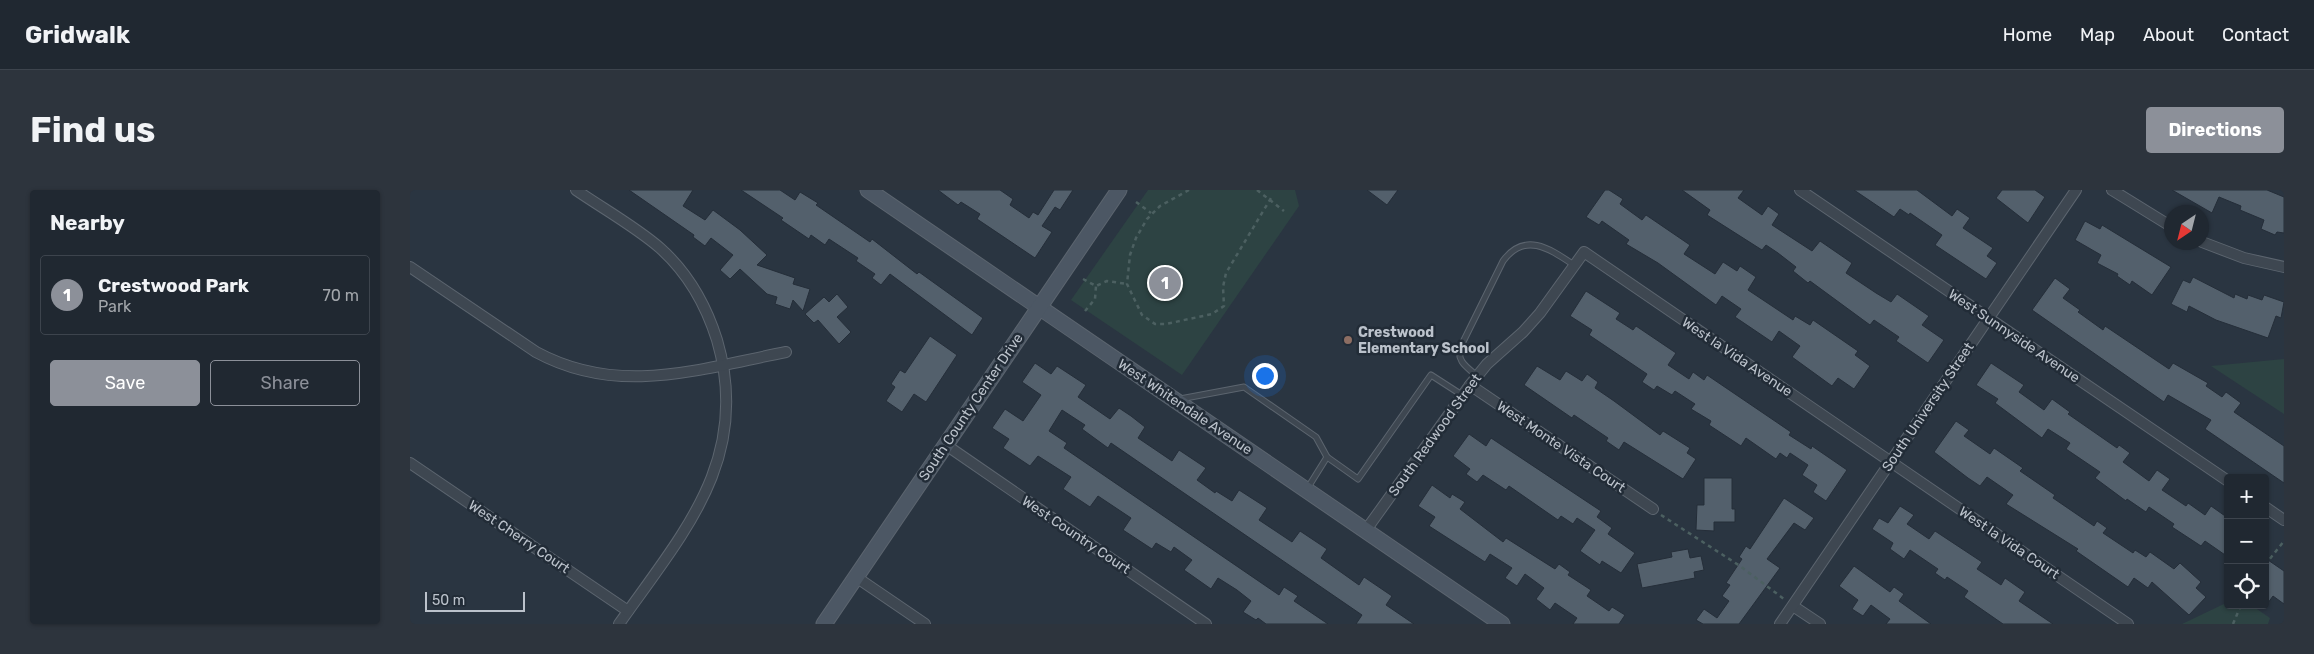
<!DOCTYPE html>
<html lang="en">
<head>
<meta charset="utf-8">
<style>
  :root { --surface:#202831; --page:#2d343d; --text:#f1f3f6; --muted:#a2a6ab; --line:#3d444d; --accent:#8c9099 }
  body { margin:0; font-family:Rubik,sans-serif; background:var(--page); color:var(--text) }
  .controls { position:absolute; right:15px; bottom:15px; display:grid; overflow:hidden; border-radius:5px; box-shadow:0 1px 4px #0004 }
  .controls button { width:45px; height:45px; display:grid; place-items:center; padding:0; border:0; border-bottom:1px solid var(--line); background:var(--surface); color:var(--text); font:25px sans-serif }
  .compass { position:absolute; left:1754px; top:15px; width:45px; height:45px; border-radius:50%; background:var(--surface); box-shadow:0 1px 4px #0004; rotate:215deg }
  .scale { position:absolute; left:15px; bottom:12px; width:100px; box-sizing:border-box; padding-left:5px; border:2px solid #bbc2cb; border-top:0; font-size:14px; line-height:18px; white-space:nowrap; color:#bbc2cb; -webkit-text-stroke:4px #222c37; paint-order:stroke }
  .you { position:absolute; left:854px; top:185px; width:18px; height:18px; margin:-12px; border:4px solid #fff; border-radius:50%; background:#1a73e8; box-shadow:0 0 0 8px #1a73e833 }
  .badge { display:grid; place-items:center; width:32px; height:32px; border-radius:50%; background:var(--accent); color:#fff; font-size:16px; font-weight:700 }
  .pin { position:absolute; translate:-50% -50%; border:2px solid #fff; box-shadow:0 1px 5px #0006 }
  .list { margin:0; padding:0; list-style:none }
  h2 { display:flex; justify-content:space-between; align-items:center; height:65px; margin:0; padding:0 20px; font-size:21px }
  h2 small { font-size:16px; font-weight:400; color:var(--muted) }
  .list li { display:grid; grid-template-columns:32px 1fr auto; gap:15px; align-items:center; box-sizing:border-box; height:80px; margin:0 10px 10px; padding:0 10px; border:1px solid var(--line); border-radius:5px }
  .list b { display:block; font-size:19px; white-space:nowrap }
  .list p { margin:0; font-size:16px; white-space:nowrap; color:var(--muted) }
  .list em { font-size:16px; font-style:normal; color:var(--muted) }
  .actions { display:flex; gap:10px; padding:15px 20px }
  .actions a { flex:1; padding:11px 0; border:1px solid var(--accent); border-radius:5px; text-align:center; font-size:18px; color:var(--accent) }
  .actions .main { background:var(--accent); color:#fff }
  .icon { flex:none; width:28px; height:28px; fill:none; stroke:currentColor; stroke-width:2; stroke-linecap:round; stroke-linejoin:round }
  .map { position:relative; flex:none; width:1874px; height:434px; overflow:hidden; border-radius:5px }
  header { display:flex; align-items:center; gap:30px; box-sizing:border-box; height:70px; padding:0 25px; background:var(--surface); border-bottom:1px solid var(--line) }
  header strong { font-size:24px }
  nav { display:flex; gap:28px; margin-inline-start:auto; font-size:18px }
  .intro { display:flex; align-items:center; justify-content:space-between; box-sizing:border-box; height:120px; padding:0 30px }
  h1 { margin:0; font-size:35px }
  .button { padding:12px 22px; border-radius:5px; background:var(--accent); color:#fff; font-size:18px; font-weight:700 }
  main { display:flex; gap:30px; padding:0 30px }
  aside { flex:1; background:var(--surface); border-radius:5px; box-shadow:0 1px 4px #0004 }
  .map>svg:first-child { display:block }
  .green { fill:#2d4343 }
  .building { fill:#53606c; stroke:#252e39 }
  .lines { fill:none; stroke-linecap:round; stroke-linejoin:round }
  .lane-casing { stroke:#5c656f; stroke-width:7 }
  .street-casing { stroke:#5c656f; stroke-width:12 }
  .secondary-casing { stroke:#5c656f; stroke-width:17 }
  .path { stroke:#4c6061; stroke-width:2.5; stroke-dasharray:4 4; stroke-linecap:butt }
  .lane { stroke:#3e4751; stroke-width:5 }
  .street { stroke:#3e4751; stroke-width:10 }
  .secondary { stroke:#4c5764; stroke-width:15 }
  .education-dot { fill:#8d6e63; stroke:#222c37; stroke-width:2 }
  .labels { text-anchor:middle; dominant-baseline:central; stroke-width:5; stroke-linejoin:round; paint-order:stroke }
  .poi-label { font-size:14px; font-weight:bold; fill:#bbc2cb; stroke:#222c37; text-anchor:start }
  .street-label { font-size:14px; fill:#bbc2cb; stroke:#222c37 }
</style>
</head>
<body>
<header>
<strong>Gridwalk</strong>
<nav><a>Home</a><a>Map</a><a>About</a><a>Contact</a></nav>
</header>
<div class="intro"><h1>Find us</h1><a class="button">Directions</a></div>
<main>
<aside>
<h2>Nearby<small></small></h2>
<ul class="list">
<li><span class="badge">1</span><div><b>Crestwood Park</b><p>Park</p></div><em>70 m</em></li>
</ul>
<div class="actions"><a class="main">Save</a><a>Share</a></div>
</aside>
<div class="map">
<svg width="1874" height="434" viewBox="0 0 1874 434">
  <rect width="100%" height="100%" fill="#2a3541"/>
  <!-- green -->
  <g class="green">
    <polygon points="738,0 885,0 889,16 772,185 661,110"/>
    <polygon points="1874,169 1874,224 1801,176"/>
    <polygon points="1818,412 1818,415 1841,415 1860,428 1858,434 1772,434"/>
  </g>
  <!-- building -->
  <g class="building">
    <polygon points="219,0 283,0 273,16 295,30 303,20 330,40 357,65 347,75 385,88 383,94 400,99 393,121 383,110 380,119 365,114 367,107 357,104 330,79 320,89 310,80 323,65 301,48 295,56 283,47 284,45"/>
    <polygon points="331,0 370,0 385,10 390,2 408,13 406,15 460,52 462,49 507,84 509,82 573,128 562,145 480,84 471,95 462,88 465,84 446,71 448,68 419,49 415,55 401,45 399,49 371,30 373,28"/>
    <polygon points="528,0 590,0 603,9 600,15 619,28 623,22 628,25 644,0 663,0 650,20 645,17 632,36 642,42 625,68 567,29 570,24 551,12 548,15"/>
    <polygon points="957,0 988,0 977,15"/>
    <polygon points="1195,0 1199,0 1213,9 1210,14 1232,30 1236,25 1280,55 1274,64 1305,84 1313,72 1327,81 1330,76 1346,87 1338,100 1383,130 1385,126 1400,135 1403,130 1448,161 1445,165 1460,176 1444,199 1428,188 1422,196 1382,167 1390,156 1369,141 1362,152 1325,127 1331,119 1312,106 1306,115 1248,73 1216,54 1219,50 1192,31 1189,35 1176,27"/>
    <polygon points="1272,0 1334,0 1328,8 1352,25 1358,16 1369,24 1362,35 1402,61 1410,51 1442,73 1436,83 1466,103 1481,112 1487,104 1519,126 1512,135 1534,150 1518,173 1486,151 1489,147 1464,130 1460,135 1400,91 1398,93 1383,81 1386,77 1368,63 1356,55 1352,60 1297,25 1300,20"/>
    <polygon points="1444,0 1507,0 1542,26 1547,19 1560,28 1553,38 1583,58 1577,66 1587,73 1576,89 1525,55 1532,45 1500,23 1499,25 1490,19 1484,27"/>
    <polygon points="1592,0 1625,0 1635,7 1618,33 1586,8"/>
    <polygon points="1762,0 1857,0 1874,7 1874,43 1867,42 1865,45 1851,39 1854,30 1830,20 1831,16 1809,7 1802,23"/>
    <polygon points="1675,31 1690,39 1692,35 1761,77 1742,105 1722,91 1720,95 1707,86 1708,84 1687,73 1691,65 1665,50"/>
    <polygon points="1783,87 1824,108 1825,104 1837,109 1838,105 1852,110 1854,105 1874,112 1871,128 1866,126 1858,148 1806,130 1779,116 1777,122 1761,114 1773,90 1780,93"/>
    <polygon points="1645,88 1660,99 1653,108 1670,120 1668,122 1693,140 1695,136 1759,179 1763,173 1798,193 1796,196 1812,207 1816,202 1831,213 1824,222 1874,256 1874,293 1795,239 1801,230 1758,205 1754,212 1622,120"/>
    <polygon points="1176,101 1210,123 1206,129 1223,140 1226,136 1266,163 1258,175 1279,189 1283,182 1294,190 1297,185 1381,242 1379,245 1401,259 1402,256 1437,280 1416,311 1403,302 1407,295 1392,285 1398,275 1380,263 1377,268 1370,263 1366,269 1336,248 1331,256 1299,235 1301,231 1281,219 1285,214 1265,201 1262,205 1247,196 1244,200 1232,192 1237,184 1179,145 1182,140 1160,126"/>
    <polygon points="427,104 438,117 427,127 441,142 429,154 408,130 404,133 395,124 414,107 419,112"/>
    <polygon points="520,146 547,165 516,212 504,204 492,222 476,211 485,197 481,194 490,180 495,183"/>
    <polygon points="625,173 641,184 647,176 676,195 668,207 700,229 709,218 721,226 735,237 728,248 762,271 769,260 796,278 787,290 805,303 806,301 822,311 829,300 857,318 849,330 882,352 890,341 917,359 911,368 949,395 954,387 982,406 976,415 1004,434 946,434 952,425 701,253 698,258 672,239 675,235 652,220 639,241 657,253 654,258 869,405 874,397 888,406 884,411 918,434 856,434 848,428 846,430 833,422 841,411 827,400 808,388 801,399 774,380 782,370 764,357 761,362 746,353 742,359 713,340 721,328 688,306 680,317 653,299 661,287 628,266 620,276 593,258 599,249 582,238 595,219 613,231 631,205 612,192"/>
    <polygon points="1581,173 1614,195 1609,202 1634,220 1642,209 1660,222 1658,224 1707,258 1709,255 1720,263 1713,272 1739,291 1747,280 1760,289 1752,300 1776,316 1778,313 1795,325 1801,316 1818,328 1818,367 1795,351 1791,356 1762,337 1764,334 1739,317 1736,322 1717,309 1716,311 1685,288 1690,282 1656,259 1660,253 1638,239 1632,248 1585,213 1588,209 1566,195"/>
    <polygon points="1127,176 1150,190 1156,181 1172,191 1177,184 1188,192 1185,198 1204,211 1250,245 1253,241 1280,258 1277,263 1286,269 1273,289 1214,252 1209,260 1196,251 1198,248 1164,225 1162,228 1114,195"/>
    <polygon points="1546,231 1559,240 1554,246 1580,264 1584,258 1613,278 1610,281 1645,305 1643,308 1684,336 1687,331 1697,338 1693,343 1723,363 1725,360 1736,367 1740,362 1764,379 1770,373 1791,392 1786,398 1796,407 1779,425 1742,392 1738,398 1724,388 1718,397 1666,361 1668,359 1596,314 1603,305 1577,287 1570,296 1558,288 1524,262"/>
    <polygon points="1059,244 1076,256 1081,248 1191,321 1187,327 1202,338 1198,344 1225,363 1211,383 1192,371 1190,375 1170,361 1185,340 1167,328 1163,334 1151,326 1148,330 1099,296 1096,300 1073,285 1067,292 1056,284 1060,279 1043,266"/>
    <polygon points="1294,288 1322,288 1322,319 1325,319 1325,332 1304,332 1304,341 1286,340 1287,315 1294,315"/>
    <polygon points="1022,295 1040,308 1042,304 1055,312 1050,319 1093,352 1096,348 1145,379 1149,374 1160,382 1158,385 1181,400 1177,406 1199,421 1202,417 1215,425 1209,434 1163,434 1167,428 1145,413 1140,420 1126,409 1134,398 1115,384 1107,396 1095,388 1102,378 1080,364 1075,372 1019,336 1025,327 1008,316"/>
    <polygon points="1374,308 1404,328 1395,340 1384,333 1357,369 1370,378 1329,434 1293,434 1286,430 1294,419 1307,428 1319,411 1312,406 1320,395 1316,393 1332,369 1329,367 1336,356 1340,359"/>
    <polygon points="1490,316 1504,325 1497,334 1519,349 1525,341 1572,372 1567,379 1591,395 1595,388 1615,402 1609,411 1643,434 1593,434 1554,407 1558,401 1537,387 1535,390 1525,383 1528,379 1500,360 1494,369 1480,359 1483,353 1462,339 1469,328 1478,333"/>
    <polygon points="1278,359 1280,368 1291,366 1294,380 1284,382 1285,388 1232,398 1227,374 1262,367 1261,362"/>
    <polygon points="1855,368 1874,381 1874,414 1863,406 1855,417"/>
    <polygon points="1444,376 1480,402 1484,397 1494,404 1489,411 1521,434 1476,434 1480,429 1461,415 1453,426 1442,419 1448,410 1429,396"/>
  </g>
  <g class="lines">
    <!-- lane casing -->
    <g class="lane-casing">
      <g id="lane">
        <path d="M1067,186C1057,177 1047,172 1050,158L1093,71C1115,41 1140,59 1164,75"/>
        <polyline points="770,209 834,197 906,247 917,267 948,289 1021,185 1052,205"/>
        <polyline points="897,299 917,267"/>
      </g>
    </g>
    <!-- street casing -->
    <g class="street-casing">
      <g id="street">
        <path d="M166,0C192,18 226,37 250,58C278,83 296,115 307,150C342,269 273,343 209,434"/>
        <polyline points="1390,0 1818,291"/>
        <polyline points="1702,0 1762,37"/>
        <polyline points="1792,52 1834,68 1874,77"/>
        <path d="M0,77L126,162C209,207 289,179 376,162"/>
        <polyline points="1060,195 1243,319"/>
        <polyline points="536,255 796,434"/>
        <polyline points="0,273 218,421"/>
        <polyline points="1855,317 1874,330"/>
        <polyline points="956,340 1060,195 1077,174 1113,142 1130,123 1174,62 1718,434"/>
        <polyline points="446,387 515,434"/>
        <polyline points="1383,416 1410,434"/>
        <polyline points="1370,434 1666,0"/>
      </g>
    </g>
    <!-- secondary casing -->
    <g class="secondary-casing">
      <g id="secondary">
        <polyline points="458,0 1092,434"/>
        <polyline points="414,434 709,0"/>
      </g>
    </g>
    <!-- path -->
    <g class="path">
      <polyline points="779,0 750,16 737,29 726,48 720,65 717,94 732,125 745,134 756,134 802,124 814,116 813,97 816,83 861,8"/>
      <polyline points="847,0 874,21"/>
      <polyline points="726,12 741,23"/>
      <polyline points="673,89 686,96 697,91 717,94"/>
      <polyline points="675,121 685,109 686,96"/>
      <polyline points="1251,325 1330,376 1374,409"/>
      <polyline points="1855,375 1874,351"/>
      <polyline points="1823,434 1831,415"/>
    </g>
    <!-- lane -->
    <use href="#lane" class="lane"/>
    <!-- street -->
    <use href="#street" class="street"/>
    <!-- secondary -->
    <use href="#secondary" class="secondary"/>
  </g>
  <!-- markers -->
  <circle class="education-dot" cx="938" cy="150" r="5"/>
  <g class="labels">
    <!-- poi labels -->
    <g class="poi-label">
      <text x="948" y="142">Crestwood<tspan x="948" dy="16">Elementary School</tspan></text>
    </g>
    <!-- street labels -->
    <g class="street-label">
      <text transform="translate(1604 146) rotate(34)">West Sunnyside Avenue</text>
      <text transform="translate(1327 167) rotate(34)">West la Vida Avenue</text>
      <text transform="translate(561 217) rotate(-56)">South County Center Drive</text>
      <text transform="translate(775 217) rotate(34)">West Whitendale Avenue</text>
      <text transform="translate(1518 217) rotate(-56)">South University Street</text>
      <text transform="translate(1025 245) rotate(-54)">South Redwood Street</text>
      <text transform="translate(1151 257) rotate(34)">West Monte Vista Court</text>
      <text transform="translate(666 345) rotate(34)">West Country Court</text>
      <text transform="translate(109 347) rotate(34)">West Cherry Court</text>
      <text transform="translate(1599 353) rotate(34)">West la Vida Court</text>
    </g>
  </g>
</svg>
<div class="controls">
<button>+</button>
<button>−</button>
<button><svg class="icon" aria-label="locate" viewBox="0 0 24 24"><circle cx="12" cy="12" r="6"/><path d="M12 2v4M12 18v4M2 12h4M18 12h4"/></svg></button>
</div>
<svg class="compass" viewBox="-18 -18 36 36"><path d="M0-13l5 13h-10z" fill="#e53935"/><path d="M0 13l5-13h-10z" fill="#a2a6ab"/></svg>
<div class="scale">50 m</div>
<div class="you"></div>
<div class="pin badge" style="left:755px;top:93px">1</div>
</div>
</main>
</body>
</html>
